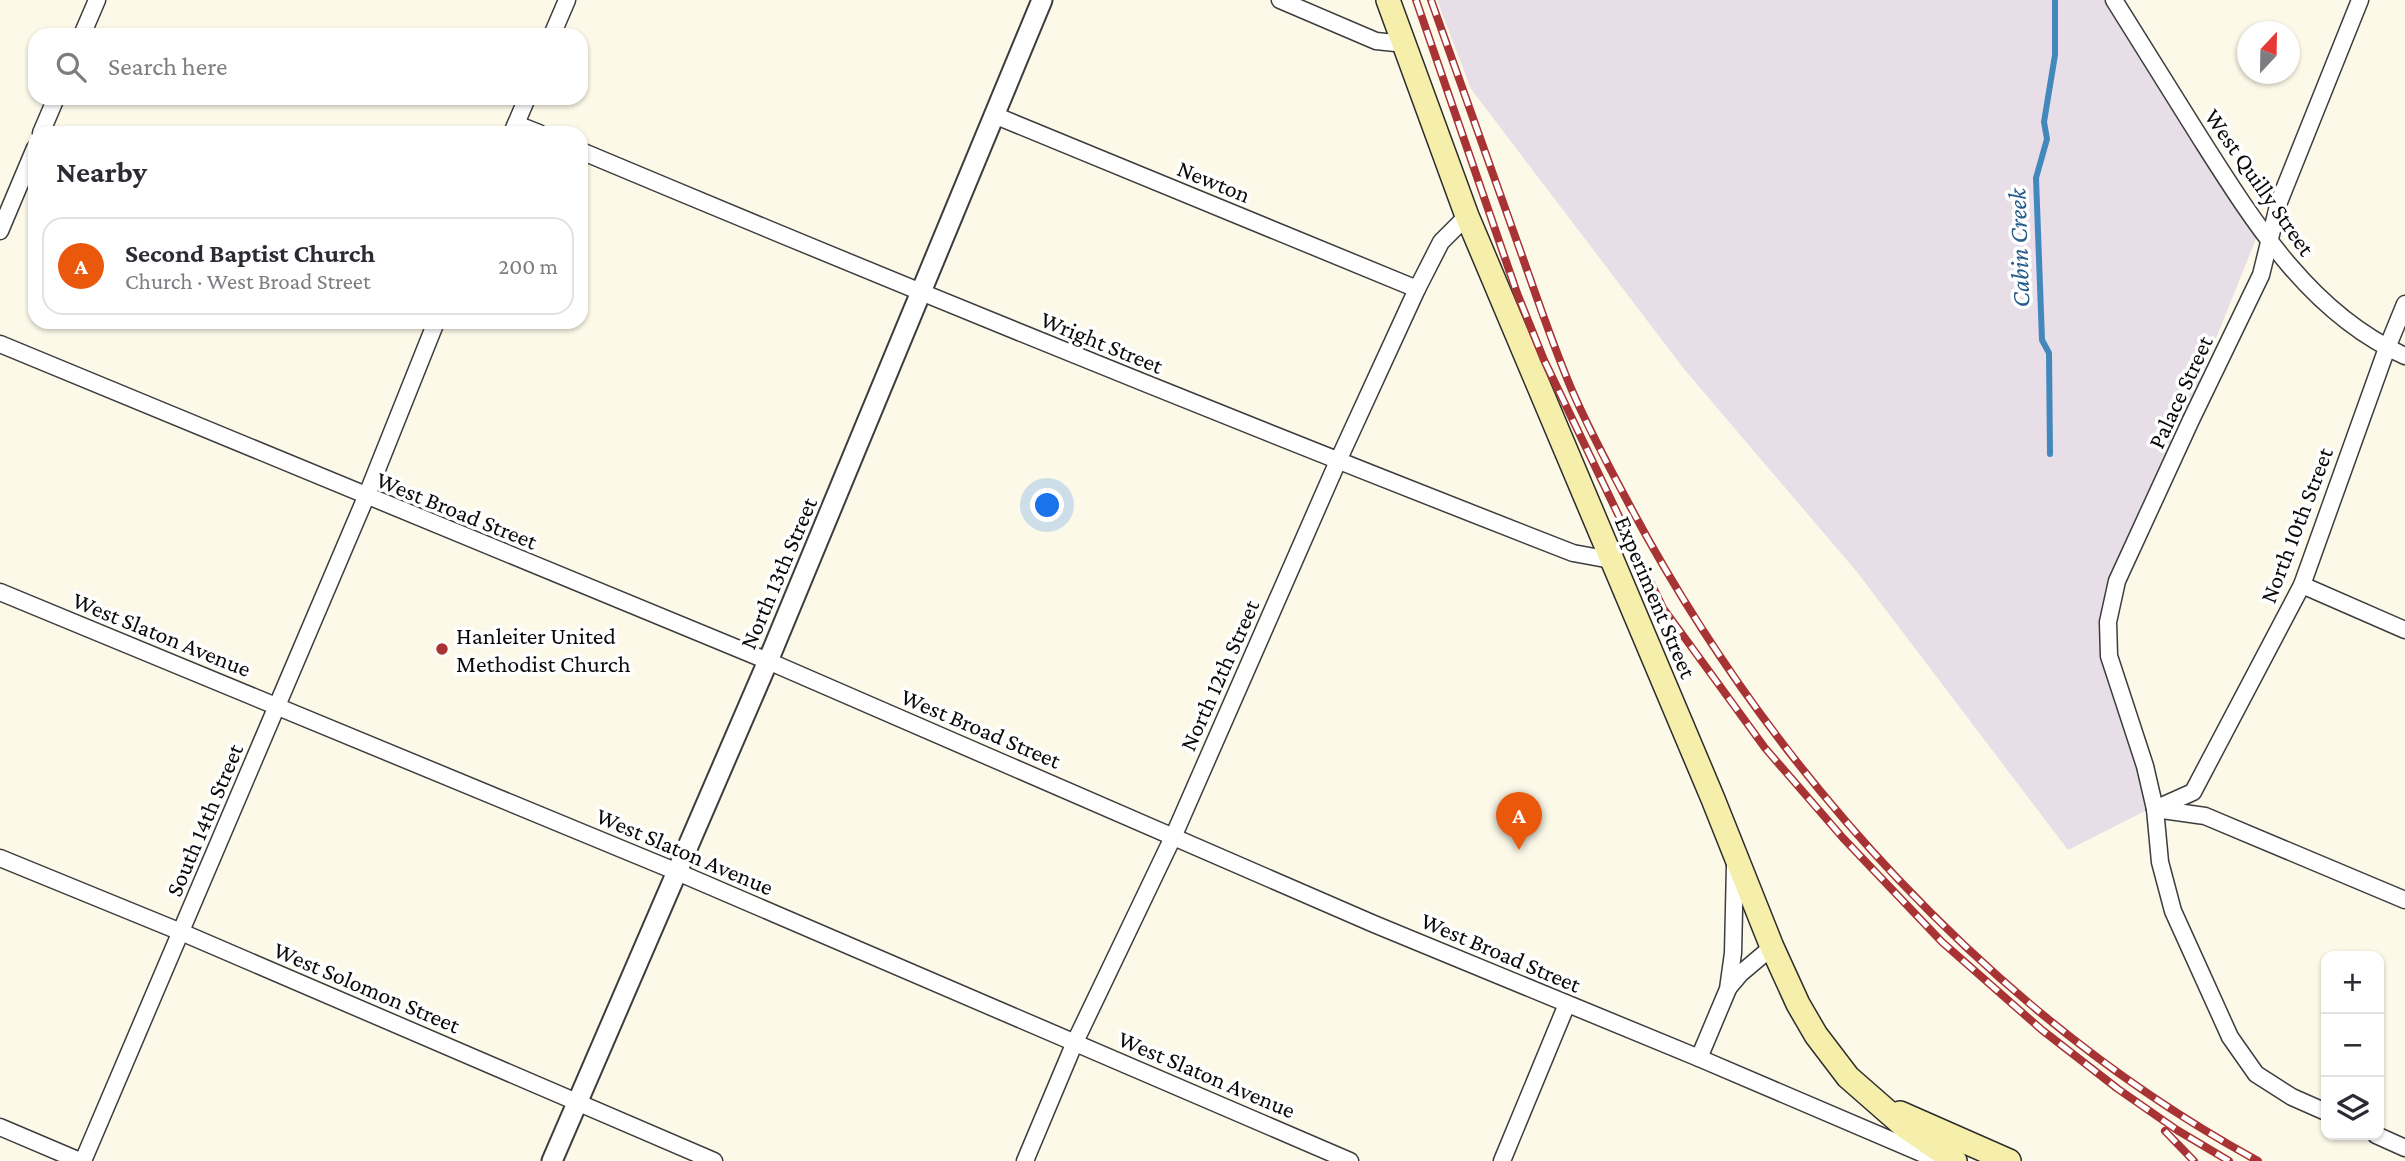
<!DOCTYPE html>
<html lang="en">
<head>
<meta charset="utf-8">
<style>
  :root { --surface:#fff; --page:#f2f2f3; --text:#2b2b33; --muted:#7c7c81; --line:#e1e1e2; --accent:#ea580c }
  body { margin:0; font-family:"Crimson Pro",serif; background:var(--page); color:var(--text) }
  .controls { position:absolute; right:21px; bottom:21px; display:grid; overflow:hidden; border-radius:14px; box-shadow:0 2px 5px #0004 }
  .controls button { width:63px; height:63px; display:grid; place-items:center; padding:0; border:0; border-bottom:2px solid var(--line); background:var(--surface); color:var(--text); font:35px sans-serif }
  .compass { position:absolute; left:2237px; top:21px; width:63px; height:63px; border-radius:50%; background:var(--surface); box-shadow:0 2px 5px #0004; rotate:22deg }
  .you { position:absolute; left:1048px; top:506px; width:24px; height:24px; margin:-18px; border:5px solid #fff; border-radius:50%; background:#1a73e8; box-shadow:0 0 0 10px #1a73e833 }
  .badge { display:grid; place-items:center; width:46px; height:46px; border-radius:50%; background:var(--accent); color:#fff; font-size:23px; font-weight:700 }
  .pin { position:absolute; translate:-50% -58px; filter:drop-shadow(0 2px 4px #0008) }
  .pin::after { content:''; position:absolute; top:37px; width:24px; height:21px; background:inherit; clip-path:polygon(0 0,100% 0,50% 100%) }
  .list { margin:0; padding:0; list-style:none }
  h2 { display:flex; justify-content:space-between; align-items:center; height:91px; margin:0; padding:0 28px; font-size:30px }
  h2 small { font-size:23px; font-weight:400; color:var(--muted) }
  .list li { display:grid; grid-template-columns:46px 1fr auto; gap:21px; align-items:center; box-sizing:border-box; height:98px; margin:0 14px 14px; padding:0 14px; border:2px solid var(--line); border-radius:21px }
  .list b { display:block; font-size:26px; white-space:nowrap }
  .list p { margin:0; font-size:23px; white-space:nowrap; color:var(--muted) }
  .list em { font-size:23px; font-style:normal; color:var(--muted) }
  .icon { flex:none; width:38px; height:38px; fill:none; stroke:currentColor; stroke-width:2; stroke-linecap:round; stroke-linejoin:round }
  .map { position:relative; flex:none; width:2405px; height:1161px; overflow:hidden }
  .search { position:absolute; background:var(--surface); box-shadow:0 2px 5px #0004; left:28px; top:28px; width:560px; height:77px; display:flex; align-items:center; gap:18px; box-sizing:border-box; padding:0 24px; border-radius:21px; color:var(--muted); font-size:26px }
  .panel { position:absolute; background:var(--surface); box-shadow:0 2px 5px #0004; left:28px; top:126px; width:560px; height:203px; border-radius:21px }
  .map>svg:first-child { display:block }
  .industrial { fill:#e7dee8 }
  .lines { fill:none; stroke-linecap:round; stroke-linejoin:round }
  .stream { stroke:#4388bc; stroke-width:6 }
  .minor-casing { stroke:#3d3d3d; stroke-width:19 }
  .tertiary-casing { stroke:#3d3d3d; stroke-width:23 }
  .secondary-casing { stroke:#2c2c2c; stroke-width:26 }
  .minor { stroke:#fff; stroke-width:16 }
  .tertiary { stroke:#fff; stroke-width:19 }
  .secondary { stroke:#f5efab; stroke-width:23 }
  .rail-casing { stroke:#a83335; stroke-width:8 }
  .rail { stroke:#fff; stroke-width:5; stroke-dasharray:16; stroke-linecap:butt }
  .poi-dot { fill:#a83335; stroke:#fff; stroke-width:2.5 }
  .labels { text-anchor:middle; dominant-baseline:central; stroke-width:7; stroke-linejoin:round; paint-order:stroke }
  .street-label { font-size:24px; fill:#0a0a0a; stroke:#fff }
  .poi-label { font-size:24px; fill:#0a0a0a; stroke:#fff; text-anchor:start }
  .water-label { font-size:26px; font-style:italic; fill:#235b8b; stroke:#fff }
</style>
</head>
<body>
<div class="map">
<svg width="2405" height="1161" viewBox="0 0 2405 1161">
  <rect width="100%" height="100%" fill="#fcf9e9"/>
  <!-- industrial -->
  <polygon class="industrial" points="1437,0 2109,0 2258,234 2105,614 2155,806 2068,850 1857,572 1684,369 1471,89"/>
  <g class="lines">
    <!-- stream -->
    <polyline class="stream" points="2050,454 2049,353 2042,340 2036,178 2047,139 2044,122 2055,55 2055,0"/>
    <!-- minor casing -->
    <g class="minor-casing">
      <g id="minor">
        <polyline points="1280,0 1376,41 1405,44"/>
        <path d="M2114,0C2142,45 2171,91 2199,136C2253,221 2310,314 2405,356"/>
        <polyline points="82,35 97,0"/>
        <polyline points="552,35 567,0"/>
        <polyline points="994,115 1417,289"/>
        <polyline points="516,124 539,133"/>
        <polyline points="41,133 56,98"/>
        <polyline points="512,133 527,98"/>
        <path d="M581,151C910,289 1240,423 1573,553L1611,560"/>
        <polyline points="0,231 35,148"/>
        <polyline points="0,344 768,661 1374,924 1699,1058 1940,1161"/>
        <polyline points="2302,585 2405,630"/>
        <polyline points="0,592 675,871 1350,1161"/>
        <polyline points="2155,809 2193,792 2302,585 2387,348 2405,304"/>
        <polyline points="2155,809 2205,816 2405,900"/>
        <polyline points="0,858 181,932 714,1161"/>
        <polyline points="1729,987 1740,974 1772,947"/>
        <polyline points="1699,1058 1728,989 1733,953 1735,865"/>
        <polyline points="2326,1112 2292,1097 2256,1074 2230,1037 2173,911 2160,862 2155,809 2145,766 2109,656 2108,622 2117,581 2191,420 2261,275 2279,202 2360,0"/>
        <polyline points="0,1127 80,1161"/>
        <polyline points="2376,1135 2405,1148"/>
        <polyline points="83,1161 366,497 436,322"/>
        <polyline points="1025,1161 1075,1042 1174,835 1338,461 1417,289 1441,242 1467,216"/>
        <polyline points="1502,1161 1567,1004"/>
      </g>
    </g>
    <!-- tertiary casing -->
    <g class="tertiary-casing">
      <polyline id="tertiary" points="552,1161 768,661 1042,0"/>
    </g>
    <!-- secondary casing -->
    <g class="secondary-casing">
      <g id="secondary">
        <polyline points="1388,0 1467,216 1713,799 1772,947 1798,1004 1816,1035 1848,1077 1904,1126 1955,1161"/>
        <polyline points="1900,1113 2009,1161"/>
      </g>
    </g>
    <!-- minor -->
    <use href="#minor" class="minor"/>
    <!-- tertiary -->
    <use href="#tertiary" class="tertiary"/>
    <!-- secondary -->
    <use href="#secondary" class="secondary"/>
    <!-- rail casing -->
    <g class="rail-casing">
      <g id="rail">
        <polyline points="1416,0 1517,293 1544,360 1663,608 1765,748 1843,838 1942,942 2042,1030 2118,1089 2177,1130 2229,1161"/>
        <path d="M1431,0C1459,79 1487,157 1515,236C1533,286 1550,338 1571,388C1588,428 1609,467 1630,506C1771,771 1993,1016 2258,1161"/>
        <polyline points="2165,1131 2194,1161"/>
      </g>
    </g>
    <!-- rail -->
    <use href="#rail" class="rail"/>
  </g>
  <!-- markers -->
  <circle class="poi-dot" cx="442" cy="649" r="7"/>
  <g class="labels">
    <!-- street labels -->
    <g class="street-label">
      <text transform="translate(1214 181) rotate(22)">Newton</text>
      <text transform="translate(2260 182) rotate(55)">West Quilly Street</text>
      <text transform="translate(1102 342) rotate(22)">Wright Street</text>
      <text transform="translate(2180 392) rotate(-65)">Palace Street</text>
      <text transform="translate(457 510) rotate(22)">West Broad Street</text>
      <text transform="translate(2296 525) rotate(-69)">North 10th Street</text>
      <text transform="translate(778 573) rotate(-67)">North 13th Street</text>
      <text transform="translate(1656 597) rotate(67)">Experiment Street</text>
      <text transform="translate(162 634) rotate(22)">West Slaton Avenue</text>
      <text transform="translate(1219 675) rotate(-66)">North 12th Street</text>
      <text transform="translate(981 728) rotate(23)">West Broad Street</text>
      <text transform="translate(204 820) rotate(-67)">South 14th Street</text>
      <text transform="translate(685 851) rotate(23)">West Slaton Avenue</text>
      <text transform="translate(1501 952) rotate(23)">West Broad Street</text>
      <text transform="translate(367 987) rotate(23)">West Solomon Street</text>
      <text transform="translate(1207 1074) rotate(23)">West Slaton Avenue</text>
    </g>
    <!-- poi labels -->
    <g class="poi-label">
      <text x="456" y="635">Hanleiter United<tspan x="456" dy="28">Methodist Church</tspan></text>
    </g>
    <!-- water labels -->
    <g class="water-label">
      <text transform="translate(2019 248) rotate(-92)">Cabin Creek</text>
    </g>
  </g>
</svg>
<div class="controls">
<button>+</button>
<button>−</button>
<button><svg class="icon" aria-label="layers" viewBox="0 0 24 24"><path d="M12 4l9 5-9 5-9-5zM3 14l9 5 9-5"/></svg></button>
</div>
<svg class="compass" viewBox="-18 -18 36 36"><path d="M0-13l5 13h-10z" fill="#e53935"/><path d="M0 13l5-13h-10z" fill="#7c7c81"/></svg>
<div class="you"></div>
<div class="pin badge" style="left:1519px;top:850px">A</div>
<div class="search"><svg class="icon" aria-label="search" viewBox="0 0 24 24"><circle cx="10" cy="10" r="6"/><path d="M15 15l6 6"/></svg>Search here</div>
<section class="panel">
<h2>Nearby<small></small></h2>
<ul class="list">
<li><span class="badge">A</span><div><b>Second Baptist Church</b><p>Church · West Broad Street</p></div><em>200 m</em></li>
</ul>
</section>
</div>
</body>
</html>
